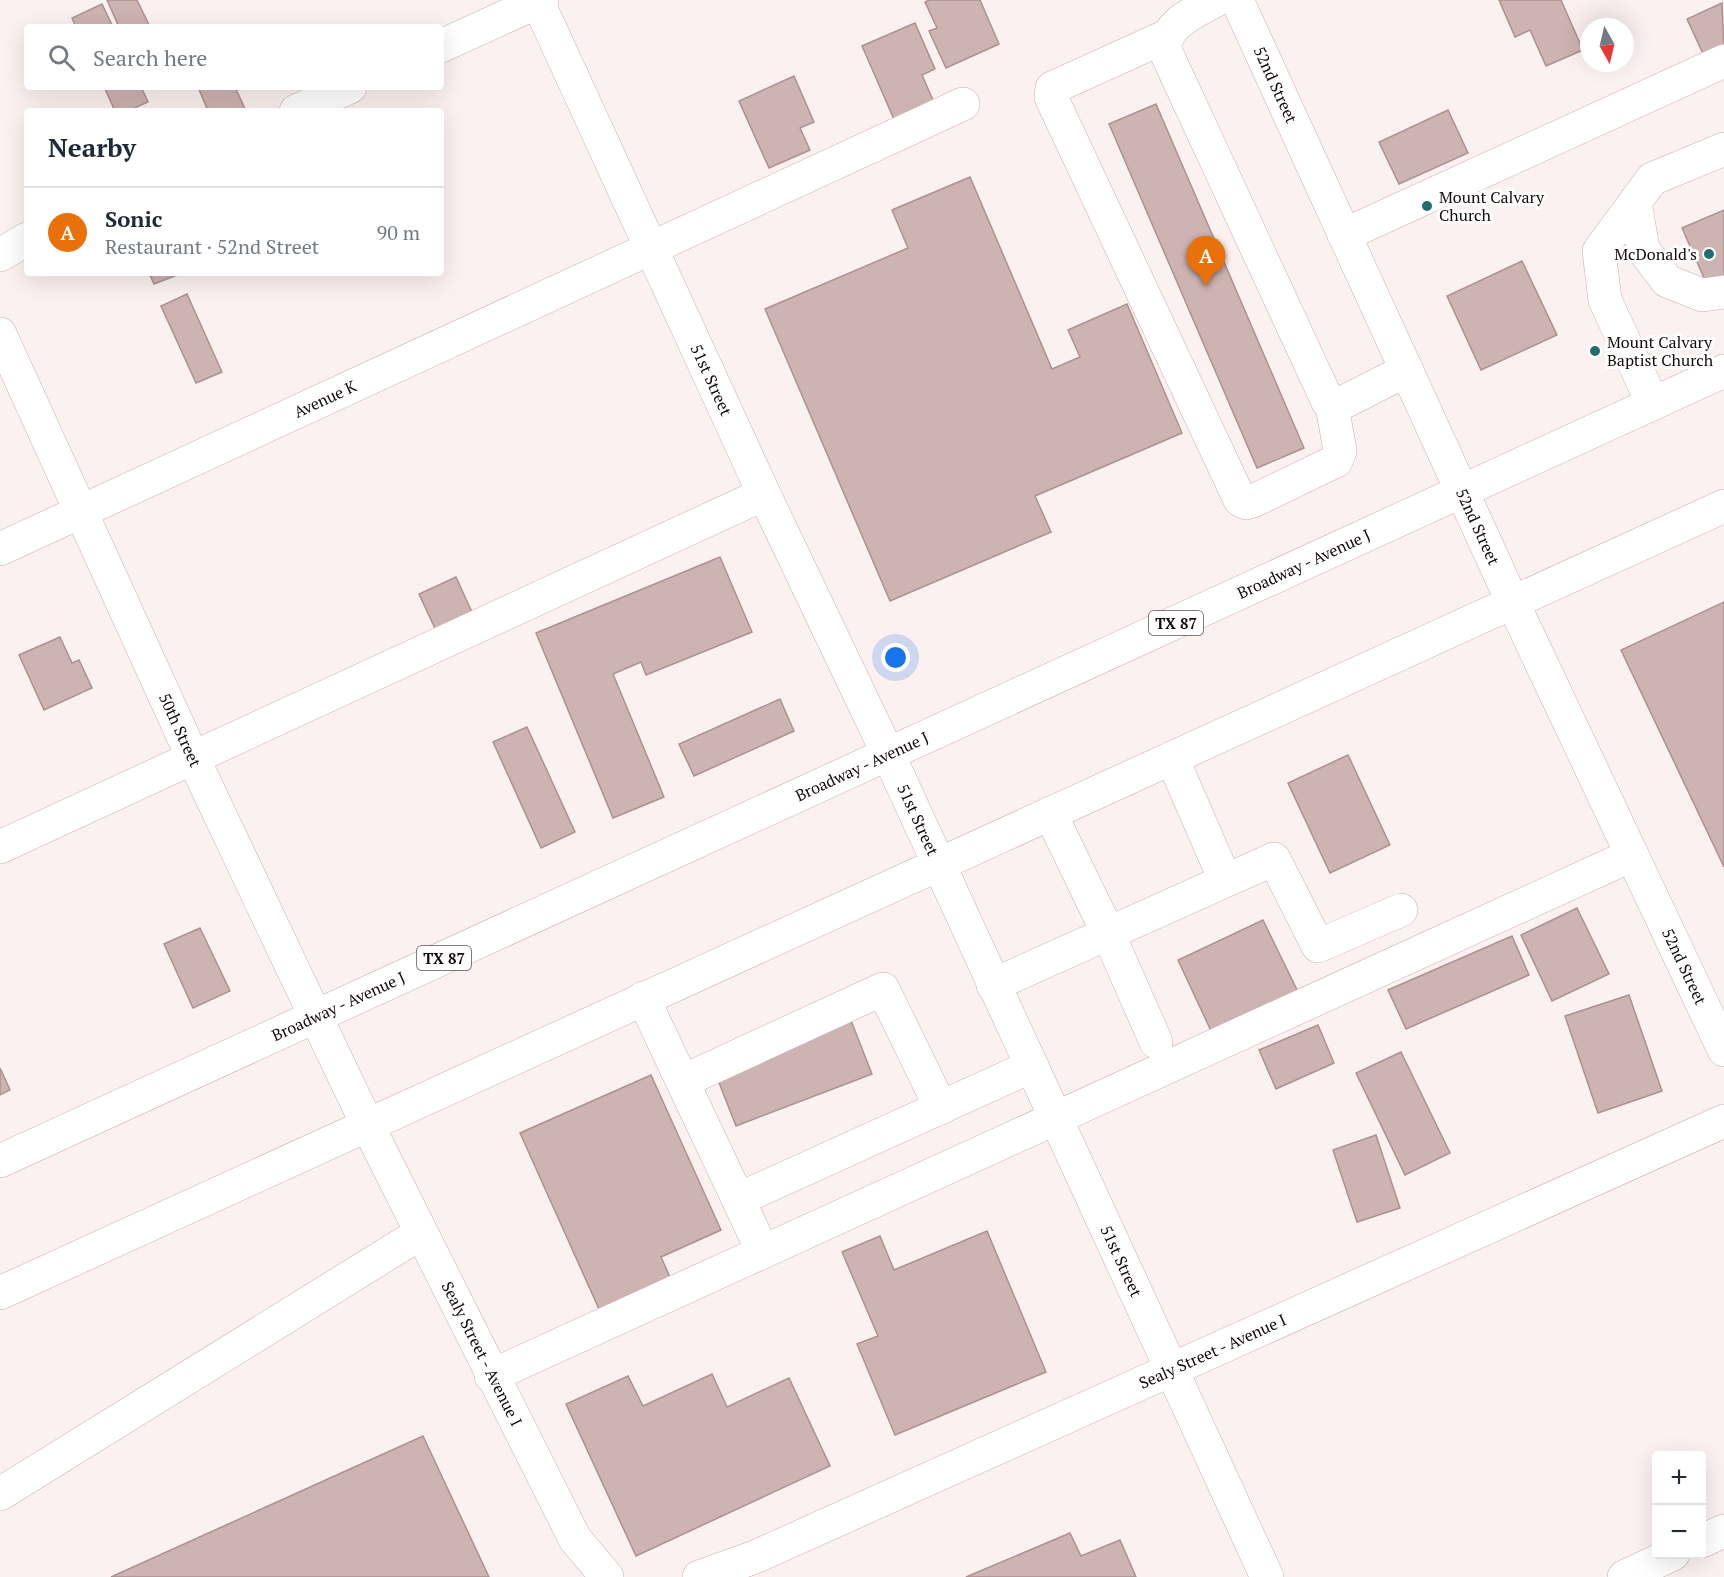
<!DOCTYPE html>
<html lang="en">
<head>
<meta charset="utf-8">
<style>
  :root { --surface:#fff; --page:#f2f2f3; --text:#1f2937; --muted:#747a83; --line:#e0e1e3; --accent:#216d70 }
  body { margin:0; font-family:"PT Serif",serif; background:var(--page); color:var(--text) }
  .controls { position:absolute; right:18px; bottom:18px; display:grid; overflow:hidden; border-radius:6px; box-shadow:0 6px 24px #0002 }
  .controls button { width:54px; height:54px; display:grid; place-items:center; padding:0; border:0; border-bottom:2px solid var(--line); background:var(--surface); color:var(--text); font:30px sans-serif }
  .compass { position:absolute; left:1580px; top:18px; width:54px; height:54px; border-radius:50%; background:var(--surface); box-shadow:0 6px 24px #0002; rotate:172deg }
  .you { position:absolute; left:896px; top:658px; width:21px; height:21px; margin:-15px; border:4px solid #fff; border-radius:50%; background:#1a73e8; box-shadow:0 0 0 9px #1a73e833 }
  .badge { display:grid; place-items:center; width:39px; height:39px; border-radius:50%; background:var(--accent); color:#fff; font-size:20px; font-weight:700 }
  .pin { position:absolute; translate:-50% -50px; filter:drop-shadow(0 2px 3px #0008) }
  .pin::after { content:''; position:absolute; top:32px; width:21px; height:18px; background:inherit; clip-path:polygon(0 0,100% 0,50% 100%) }
  .list { margin:0; padding:0; list-style:none }
  h2 { display:flex; justify-content:space-between; align-items:center; height:78px; margin:0; padding:0 24px; font-size:26px }
  h2 small { font-size:20px; font-weight:400; color:var(--muted) }
  .list li { display:grid; grid-template-columns:39px 1fr auto; gap:18px; align-items:center; box-sizing:border-box; height:90px; padding:0 24px; border-top:2px solid var(--line) }
  .list b { display:block; font-size:22px; white-space:nowrap }
  .list p { margin:0; font-size:20px; white-space:nowrap; color:var(--muted) }
  .list em { font-size:20px; font-style:normal; color:var(--muted) }
  .icon { flex:none; width:33px; height:33px; fill:none; stroke:currentColor; stroke-width:2; stroke-linecap:round; stroke-linejoin:round }
  .map { position:relative; flex:none; width:1724px; height:1577px; overflow:hidden }
  .search { position:absolute; background:var(--surface); box-shadow:0 6px 24px #0002; left:24px; top:24px; width:420px; height:66px; display:flex; align-items:center; gap:15px; box-sizing:border-box; padding:0 21px; border-radius:6px; color:var(--muted); font-size:22px }
  .panel { position:absolute; background:var(--surface); box-shadow:0 6px 24px #0002; left:24px; top:108px; width:420px; height:168px; border-radius:6px }
  .map>svg:first-child { display:block }
  .building { fill:#cdb3b2; stroke:#ab9291; stroke-width:1.5 }
  .lines { fill:none; stroke-linecap:round; stroke-linejoin:round }
  .minor-casing { stroke:#c9aeae; stroke-width:34 }
  .major-casing { stroke:#c9aeae; stroke-width:34 }
  .minor { stroke:#fff; stroke-width:33 }
  .major { stroke:#fff; stroke-width:33 }
  .poi-dot { fill:#216d70; stroke:#fff; stroke-width:2 }
  .labels { text-anchor:middle; dominant-baseline:central; stroke-width:6; stroke-linejoin:round; paint-order:stroke }
  .shield { fill:#fff; stroke:#595353; stroke-width:1.5 }
  .shield-label { font-size:15px; font-weight:bold; fill:#120909 }
  .street-label { font-size:16px; fill:#120909; stroke:#fff }
  .poi-label { font-size:16px; fill:#120909; stroke:#fff; text-anchor:start }
</style>
</head>
<body>
<div class="map">
<svg width="1724" height="1577" viewBox="0 0 1724 1577">
  <rect width="100%" height="100%" fill="#fcf1f1"/>
  <!-- building -->
  <g class="building">
    <polygon points="107,0 137,0 150,27 119,27"/>
    <polygon points="929,0 980,0 999,44 946,68 929,31 937,28 925,2"/>
    <polygon points="1499,0 1561,0 1583,50 1546,66 1530,30 1515,37"/>
    <polygon points="1722,3 1724,49 1705,58 1687,19"/>
    <polygon points="102,4 113,27 76,27 72,18"/>
    <polygon points="915,23 935,69 922,75 936,107 896,124 862,46"/>
    <polygon points="794,76 814,122 800,128 810,150 769,168 739,101"/>
    <polygon points="104,87 141,87 148,102 128,111 115,111"/>
    <polygon points="198,87 235,87 246,111 208,111"/>
    <polygon points="1156,104 1304,448 1257,468 1109,124"/>
    <polygon points="1448,110 1468,153 1399,184 1379,142"/>
    <polygon points="970,177 1052,369 1080,357 1068,330 1127,304 1182,433 1035,496 1051,532 890,601 765,309 908,248 892,210"/>
    <polygon points="1724,210 1724,280 1708,287 1682,228"/>
    <polygon points="1522,261 1557,335 1481,370 1447,296"/>
    <polygon points="149,273 176,273 177,275 154,284"/>
    <polygon points="187,294 222,372 196,383 161,306"/>
    <polygon points="720,557 752,632 646,675 641,662 613,674 664,797 613,818 536,633"/>
    <polygon points="456,577 476,621 439,637 419,594"/>
    <polygon points="1724,602 1724,867 1621,650"/>
    <polygon points="60,637 72,663 79,660 92,688 44,710 19,655"/>
    <polygon points="780,699 794,731 694,776 679,744"/>
    <polygon points="527,727 575,832 541,848 493,742"/>
    <polygon points="1348,755 1390,845 1330,873 1288,783"/>
    <polygon points="1577,908 1609,974 1552,1001 1521,935"/>
    <polygon points="1263,920 1298,992 1212,1033 1178,960"/>
    <polygon points="200,928 230,991 193,1008 164,944"/>
    <polygon points="1512,936 1529,975 1406,1029 1388,990"/>
    <polygon points="1629,995 1662,1091 1598,1113 1565,1016"/>
    <polygon points="850,1018 872,1074 736,1126 714,1070"/>
    <polygon points="1318,1025 1334,1063 1276,1089 1259,1050"/>
    <polygon points="1401,1052 1450,1153 1405,1175 1356,1073"/>
    <polygon points="0,1068 10,1090 0,1095"/>
    <polygon points="651,1075 721,1230 661,1257 674,1286 603,1318 520,1133"/>
    <polygon points="1376,1135 1400,1208 1357,1222 1333,1150"/>
    <polygon points="987,1231 1046,1372 895,1435 857,1344 878,1336 842,1252 880,1236 894,1270"/>
    <polygon points="712,1374 727,1407 789,1378 830,1466 636,1556 566,1404 628,1376 643,1406"/>
    <polygon points="423,1436 489,1577 111,1577"/>
    <polygon points="1070,1533 1081,1556 1120,1540 1136,1577 966,1577"/>
  </g>
  <g class="lines">
    <!-- minor casing -->
    <g class="minor-casing">
      <g id="minor">
        <path id="s1" d="M537,0L764,494L889,756"/>
        <path d="M1216,0C1194,13 1169,21 1164,48L1328,402L1332,405L1340,404L1407,370"/>
        <path id="s2" d="M1237,0L1513,603L1724,1050"/>
        <polyline points="1167,36 1052,88 1051,97 1240,500 1246,503 1253,501 1336,461 1340,451 1332,405"/>
        <polyline points="441,46 542,0"/>
        <polyline points="296,111 350,87"/>
        <polyline points="1635,202 1643,249 1667,281 1702,295 1724,292"/>
        <polyline points="1344,235 1724,61"/>
        <polyline points="0,255 27,239"/>
        <path id="s3" d="M0,334L193,758L291,965L367,1124L575,1539L607,1577"/>
        <polyline points="1653,404 1605,300 1599,251 1652,179 1724,149"/>
        <path id="s4" d="M0,549L963,104"/>
        <polyline points="1172,758 1225,880"/>
        <polyline points="1050,813 1108,933 1156,1042"/>
        <polyline points="0,847 764,494"/>
        <polyline points="993,985 1274,859 1318,946 1401,910"/>
        <polyline points="643,998 763,1252"/>
        <polyline points="683,1081 883,989 941,1108"/>
        <polyline points="739,1199 1032,1066"/>
        <polyline points="491,1376 1632,855"/>
        <polyline points="0,1494 421,1233"/>
        <polyline points="1702,1541 1724,1531"/>
        <path id="s5" d="M699,1577L755,1557L1724,1121"/>
        <polyline points="1624,1577 1673,1554"/>
      </g>
    </g>
    <!-- major casing -->
    <g class="major-casing">
      <g id="major">
        <path id="s6" d="M889,756L1267,1577"/>
        <path id="s7" d="M0,1161L1724,371"/>
        <polyline points="0,1293 1724,506"/>
      </g>
    </g>
    <!-- minor -->
    <use href="#minor" class="minor"/>
    <!-- major -->
    <use href="#major" class="major"/>
  </g>
  <!-- markers -->
  <g class="poi-dot">
    <circle cx="1427" cy="206" r="6"/>
    <circle cx="1709" cy="254" r="6"/>
    <circle cx="1595" cy="351" r="6"/>
  </g>
  <g class="labels">
    <!-- shield labels -->
    <g class="shield">
      <rect x="1149" y="611" width="54" height="24" rx="4.5"/>
      <rect x="417" y="946" width="54" height="24" rx="4.5"/>
    </g>
    <g class="shield-label">
      <text x="1176" y="623">TX 87</text>
      <text x="444" y="958">TX 87</text>
    </g>
    <!-- street labels -->
    <g class="street-label">
      <text stroke="none"><textPath href="#s2" startOffset="93">52nd Street</textPath></text>
      <text stroke="none"><textPath href="#s1" startOffset="418">51st Street</textPath></text>
      <text stroke="none"><textPath href="#s4" startOffset="358">Avenue K</textPath></text>
      <text stroke="none"><textPath href="#s2" startOffset="579">52nd Street</textPath></text>
      <text stroke="none"><textPath href="#s7" startOffset="1434">Broadway - Avenue J</textPath></text>
      <text stroke="none"><textPath href="#s3" startOffset="435">50th Street</textPath></text>
      <text stroke="none"><textPath href="#s7" startOffset="948">Broadway - Avenue J</textPath></text>
      <text stroke="none"><textPath href="#s6" startOffset="70">51st Street</textPath></text>
      <text stroke="none"><textPath href="#s2" startOffset="1065">52nd Street</textPath></text>
      <text stroke="none"><textPath href="#s7" startOffset="372">Broadway - Avenue J</textPath></text>
      <text stroke="none"><textPath href="#s6" startOffset="556">51st Street</textPath></text>
      <text stroke="none"><textPath href="#s5" startOffset="561">Sealy Street - Avenue I</textPath></text>
      <text stroke="none"><textPath href="#s3" startOffset="1128">Sealy Street - Avenue I</textPath></text>
    </g>
    <!-- poi labels -->
    <g class="poi-label">
      <text x="1439" y="197">Mount Calvary<tspan x="1439" dy="18">Church</tspan></text>
      <text x="1697" y="254" text-anchor="end">McDonald's</text>
      <text x="1607" y="342">Mount Calvary<tspan x="1607" dy="18">Baptist Church</tspan></text>
    </g>
  </g>
</svg>
<div class="controls">
<button>+</button>
<button>−</button>
</div>
<svg class="compass" viewBox="-18 -18 36 36"><path d="M0-13l5 13h-10z" fill="#e53935"/><path d="M0 13l5-13h-10z" fill="#747a83"/></svg>
<div class="you"></div>
<div class="pin badge" style="left:1206px;top:286px;background:#e8710a">A</div>
<div class="search"><svg class="icon" aria-label="search" viewBox="0 0 24 24"><circle cx="10" cy="10" r="6"/><path d="M15 15l6 6"/></svg>Search here</div>
<section class="panel">
<h2>Nearby<small></small></h2>
<ul class="list">
<li><span class="badge" style="background:#e8710a">A</span><div><b>Sonic</b><p>Restaurant · 52nd Street</p></div><em>90 m</em></li>
</ul>
</section>
</div>
</body>
</html>
